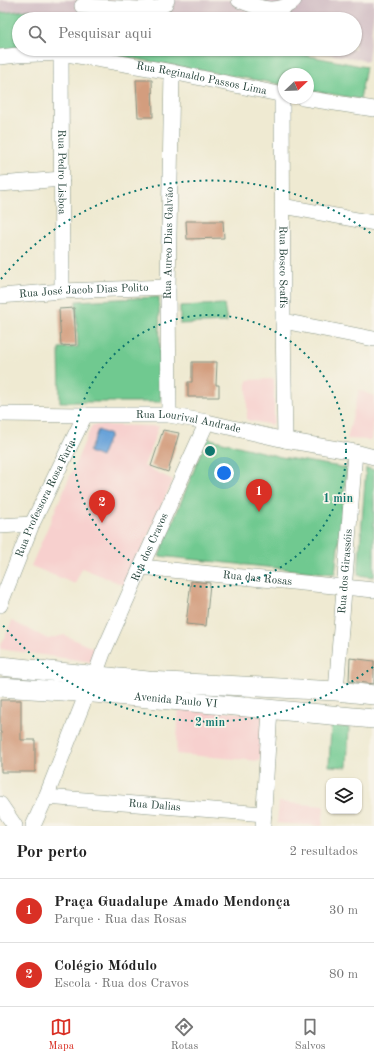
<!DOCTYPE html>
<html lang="pt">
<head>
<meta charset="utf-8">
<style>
  :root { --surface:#fff; --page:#f2f2f2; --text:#222; --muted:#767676; --line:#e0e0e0; --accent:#d93025 }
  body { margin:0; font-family:"Old Standard TT",serif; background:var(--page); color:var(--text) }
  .controls { position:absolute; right:12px; bottom:12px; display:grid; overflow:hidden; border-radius:8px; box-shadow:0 1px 3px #0004 }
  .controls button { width:36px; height:36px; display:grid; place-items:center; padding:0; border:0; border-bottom:1px solid var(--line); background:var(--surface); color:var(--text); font:20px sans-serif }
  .compass { position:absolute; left:278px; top:68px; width:36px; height:36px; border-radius:50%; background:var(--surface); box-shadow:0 1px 3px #0004; rotate:67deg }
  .you { position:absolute; left:224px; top:473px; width:14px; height:14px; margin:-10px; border:3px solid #fff; border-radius:50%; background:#1a73e8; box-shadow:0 0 0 6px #1a73e833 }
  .badge { display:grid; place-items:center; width:26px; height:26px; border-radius:50%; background:var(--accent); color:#fff; font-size:13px; font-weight:700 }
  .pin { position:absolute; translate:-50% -33px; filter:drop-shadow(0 1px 2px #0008) }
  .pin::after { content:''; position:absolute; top:21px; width:14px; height:12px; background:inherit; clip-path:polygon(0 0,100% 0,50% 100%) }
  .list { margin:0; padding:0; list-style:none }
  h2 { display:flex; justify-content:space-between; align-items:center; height:52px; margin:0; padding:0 16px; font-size:17px }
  h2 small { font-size:13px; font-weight:400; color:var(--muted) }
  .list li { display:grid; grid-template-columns:26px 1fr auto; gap:12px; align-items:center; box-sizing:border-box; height:64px; padding:0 16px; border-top:1px solid var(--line) }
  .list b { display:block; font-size:15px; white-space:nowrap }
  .list p { margin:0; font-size:13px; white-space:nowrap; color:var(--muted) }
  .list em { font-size:13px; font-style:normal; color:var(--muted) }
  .icon { flex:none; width:22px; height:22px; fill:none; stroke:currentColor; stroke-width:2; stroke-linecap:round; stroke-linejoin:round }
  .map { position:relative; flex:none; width:374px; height:826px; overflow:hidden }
  .search { position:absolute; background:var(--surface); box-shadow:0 1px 3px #0004; left:12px; right:12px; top:12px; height:44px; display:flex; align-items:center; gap:10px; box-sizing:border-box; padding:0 14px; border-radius:22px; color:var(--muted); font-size:15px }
  .sheet { height:180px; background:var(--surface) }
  nav { display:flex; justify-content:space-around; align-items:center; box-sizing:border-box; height:56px; border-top:1px solid var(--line); background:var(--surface); font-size:11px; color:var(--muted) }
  nav a { display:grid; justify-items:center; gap:2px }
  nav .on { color:var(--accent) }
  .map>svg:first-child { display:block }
  .built { fill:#f7d0ce }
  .industrial { fill:#d2bec4 }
  .green { fill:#70c990; stroke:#488362 }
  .water { fill:#69a3d9; stroke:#447086 }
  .building { fill:#d39d7e }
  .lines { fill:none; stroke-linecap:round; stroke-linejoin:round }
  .minor-casing { stroke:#879483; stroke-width:16 }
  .major-casing { stroke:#879483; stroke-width:20 }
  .minor { stroke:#fff; stroke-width:15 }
  .major { stroke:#fff; stroke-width:19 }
  .ring { fill:none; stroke:#0f766e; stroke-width:2; stroke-dasharray:2 4 }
  .labels { text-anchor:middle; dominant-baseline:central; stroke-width:3.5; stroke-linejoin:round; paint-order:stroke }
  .street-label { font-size:11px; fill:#1f3d34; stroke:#f7f3e8 }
  .centre { fill:#0f766e; stroke:#f7f3e8; stroke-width:2 }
  .ring-label { font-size:12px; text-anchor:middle; font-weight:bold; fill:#0f766e; stroke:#f7f3e8; stroke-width:3.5; stroke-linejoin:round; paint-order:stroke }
</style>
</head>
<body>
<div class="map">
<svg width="374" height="826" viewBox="0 0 374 826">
  <rect width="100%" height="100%" fill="#f7f3e8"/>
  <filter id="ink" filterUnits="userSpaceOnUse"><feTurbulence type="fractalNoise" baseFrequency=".025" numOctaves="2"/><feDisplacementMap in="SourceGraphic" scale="8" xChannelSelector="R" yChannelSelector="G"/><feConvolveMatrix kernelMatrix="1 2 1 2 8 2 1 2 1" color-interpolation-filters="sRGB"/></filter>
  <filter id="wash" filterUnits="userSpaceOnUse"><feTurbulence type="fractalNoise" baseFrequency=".012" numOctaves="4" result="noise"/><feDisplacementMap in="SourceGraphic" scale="16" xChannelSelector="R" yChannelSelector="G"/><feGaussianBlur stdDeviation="0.9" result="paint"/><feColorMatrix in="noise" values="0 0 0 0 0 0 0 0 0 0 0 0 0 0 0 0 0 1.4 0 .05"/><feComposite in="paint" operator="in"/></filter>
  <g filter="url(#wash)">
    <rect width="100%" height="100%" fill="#efead2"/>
    <!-- built -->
    <g class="built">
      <polygon points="274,379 274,421 272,425 247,420 247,380"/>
      <polygon points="359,390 374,396 374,418 371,440 347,439"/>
      <polygon points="92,425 159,426 144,466 173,480 126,586 82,568 75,584 31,566"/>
      <polygon points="12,621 48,639 64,635 97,650 92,662 0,649 0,647"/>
      <polygon points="179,707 263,715 260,761 176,754"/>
      <polygon points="279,802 324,806 322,826 277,823"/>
    </g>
    <!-- industrial -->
    <polygon class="industrial" points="0,0 374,0 374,12 368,61 300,49 355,49 355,19 101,19 29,10 0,13"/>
    <!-- green -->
    <g class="green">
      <polygon points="29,10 91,19 19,19 19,49 0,51 0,13"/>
      <polygon points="80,49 273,49 366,67 360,99 308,90 308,74 284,74 284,85"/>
      <polygon points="159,297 161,402 60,402 59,348 78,347 76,301"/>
      <polygon points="224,304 227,322 180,324 180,306"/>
      <polygon points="207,438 281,457 347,468 335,574 159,556"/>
      <polygon points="366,468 374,470 374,577 358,575"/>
      <polygon points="331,726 349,727 347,767 329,766"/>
    </g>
    <!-- water -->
    <polygon class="water" points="98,430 110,435 101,457 89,452"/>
    <g id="blocks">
      <!-- building -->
      <g class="building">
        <polygon points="136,80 152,80 153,117 138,117"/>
        <polygon points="186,221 223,221 224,238 187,239"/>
        <polygon points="74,308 76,345 61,346 59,309"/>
        <polygon points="192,362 217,362 216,385 219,385 219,397 188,397 188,382 192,382"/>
        <polygon points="163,430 179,433 168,472 151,466"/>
        <polygon points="191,581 210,583 206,626 186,624"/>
        <polygon points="350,658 374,661 374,684 349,681"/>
        <polygon points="0,700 21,700 21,740 35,740 35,772 1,772 1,732 0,732"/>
      </g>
    </g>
  </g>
  <g filter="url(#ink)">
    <use href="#blocks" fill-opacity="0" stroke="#879483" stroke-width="1"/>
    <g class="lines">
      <!-- minor casing -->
      <g class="minor-casing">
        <g id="minor">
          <path d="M239,0C256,7 279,16 294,0"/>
          <polyline points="82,6 138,9 158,8 165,4 167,0"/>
          <path id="s1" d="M61,53L62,291"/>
          <path id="s2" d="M0,57L17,55L61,53L172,72L284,95"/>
          <path id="s3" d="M282,95L283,321L285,440"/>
          <polyline points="303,98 374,109"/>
          <polyline points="0,184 62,179"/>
          <polyline points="283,206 374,223"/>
          <path id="s4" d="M0,296L62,291L168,287"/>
          <polyline points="283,321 374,339"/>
          <path id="s5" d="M0,414L85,415H169L207,422L285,440L355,452L374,457"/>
          <path id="s6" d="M169,415L168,287L172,72"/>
          <polyline points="0,526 32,524"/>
          <path id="s7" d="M141,567L374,590"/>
          <path id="s8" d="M0,605L32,524L85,415"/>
          <path id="s9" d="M95,675L103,653L141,567L207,422"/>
          <path id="s10" d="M336,691L355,452"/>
          <path id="s11" d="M46,797L264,814"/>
          <polyline points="0,804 15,826"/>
          <polyline points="33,826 46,797 87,693"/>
          <polyline points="263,826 270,709"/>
        </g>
      </g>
      <!-- major casing -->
      <g class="major-casing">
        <g id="major">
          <polyline points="0,666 148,681 336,691 374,695"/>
          <path id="s12" d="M0,687L94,693L374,719"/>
        </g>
      </g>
      <!-- minor -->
      <use href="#minor" class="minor"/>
      <!-- major -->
      <use href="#major" class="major"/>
    </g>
  </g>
  <!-- distance rings -->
  <g class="ring">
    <circle cx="210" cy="451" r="136"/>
    <path d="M373 667A271 271 0 0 1 1 623M1 279A271 271 0 0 1 373 235"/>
  </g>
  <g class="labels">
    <!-- street labels -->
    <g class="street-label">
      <text stroke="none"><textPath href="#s2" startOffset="204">Rua Reginaldo Passos Lima</textPath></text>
      <text stroke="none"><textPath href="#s1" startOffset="119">Rua Pedro Lisboa</textPath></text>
      <text stroke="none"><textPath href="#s6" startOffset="172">Rua Aureo Dias Galvão</textPath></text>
      <text stroke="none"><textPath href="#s3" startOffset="172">Rua Bosco Scaffs</textPath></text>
      <text stroke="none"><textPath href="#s4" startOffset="84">Rua José Jacob Dias Polito</textPath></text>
      <text stroke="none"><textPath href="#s5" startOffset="189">Rua Lourival Andrade</textPath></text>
      <text stroke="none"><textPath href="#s8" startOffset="116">Rua Professora Rosa Faria</textPath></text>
      <text stroke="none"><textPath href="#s9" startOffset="139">Rua dos Cravos</textPath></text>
      <text stroke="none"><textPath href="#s10" startOffset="120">Rua dos Girassóis</textPath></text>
      <text stroke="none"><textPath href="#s7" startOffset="117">Rua das Rosas</textPath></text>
      <text stroke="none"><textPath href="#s12" startOffset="176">Avenida Paulo VI</textPath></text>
      <text stroke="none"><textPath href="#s11" startOffset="109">Rua Dalias</textPath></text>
    </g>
  </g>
  <circle cx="210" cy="451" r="6" class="centre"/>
  <g class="ring-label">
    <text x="338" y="502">1 min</text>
    <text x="210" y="726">2 min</text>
  </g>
</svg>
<div class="controls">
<button><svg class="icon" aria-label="layers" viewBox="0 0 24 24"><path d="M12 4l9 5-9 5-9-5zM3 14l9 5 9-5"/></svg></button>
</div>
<svg class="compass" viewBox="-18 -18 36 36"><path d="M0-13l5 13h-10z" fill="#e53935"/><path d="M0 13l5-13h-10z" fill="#767676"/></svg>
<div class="you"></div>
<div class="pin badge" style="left:259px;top:512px">1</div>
<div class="pin badge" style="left:102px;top:523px">2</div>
<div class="search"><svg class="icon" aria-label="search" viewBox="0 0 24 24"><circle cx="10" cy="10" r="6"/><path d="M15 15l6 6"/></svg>Pesquisar aqui</div>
</div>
<section class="sheet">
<h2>Por perto<small>2 resultados</small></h2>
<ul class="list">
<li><span class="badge">1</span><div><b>Praça Guadalupe Amado Mendonça</b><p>Parque · Rua das Rosas</p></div><em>30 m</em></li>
<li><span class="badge">2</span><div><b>Colégio Módulo</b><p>Escola · Rua dos Cravos</p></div><em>80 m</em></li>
</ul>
</section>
<nav>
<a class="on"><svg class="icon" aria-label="map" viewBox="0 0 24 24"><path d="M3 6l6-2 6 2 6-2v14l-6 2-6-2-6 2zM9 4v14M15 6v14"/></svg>Mapa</a>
<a><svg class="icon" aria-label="directions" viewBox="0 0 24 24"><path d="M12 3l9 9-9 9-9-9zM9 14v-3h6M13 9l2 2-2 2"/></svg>Rotas</a>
<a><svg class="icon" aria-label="saved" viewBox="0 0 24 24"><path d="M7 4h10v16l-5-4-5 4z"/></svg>Salvos</a>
</nav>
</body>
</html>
